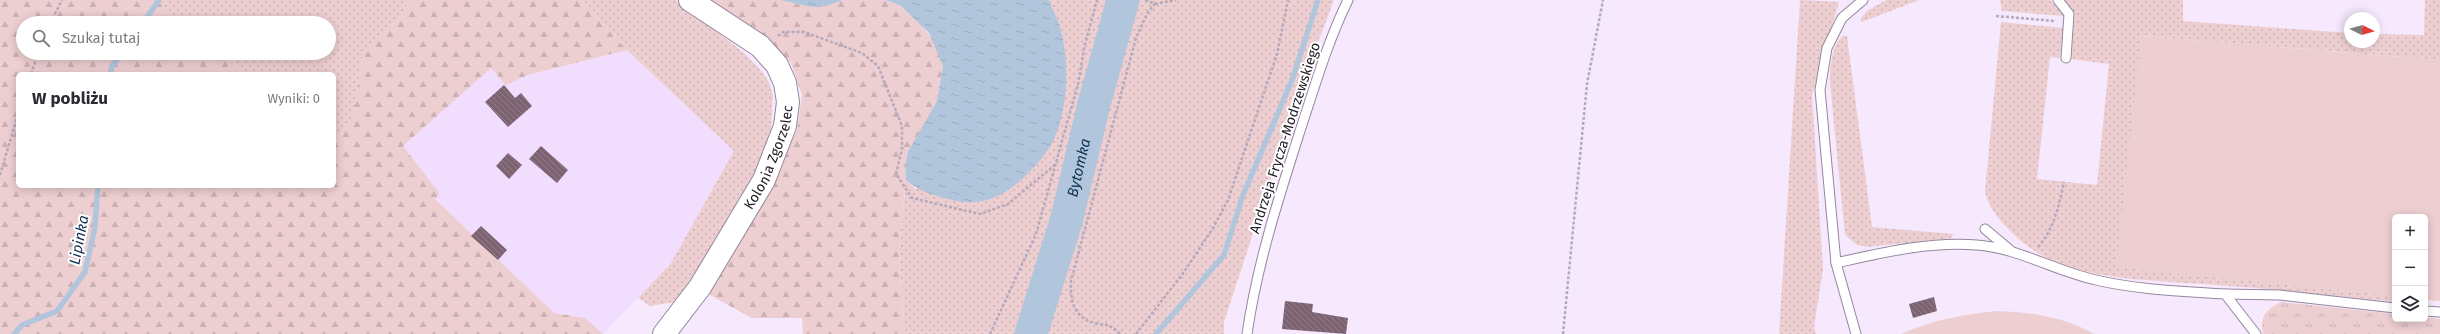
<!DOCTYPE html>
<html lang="pl">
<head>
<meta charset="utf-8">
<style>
  :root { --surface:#fff; --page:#f2f2f3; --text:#2b2b33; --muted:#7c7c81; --line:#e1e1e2 }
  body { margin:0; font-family:"Fira Sans",sans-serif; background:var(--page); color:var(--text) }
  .controls { position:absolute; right:12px; bottom:12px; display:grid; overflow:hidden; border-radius:6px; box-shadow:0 2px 10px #0003 }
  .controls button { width:36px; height:36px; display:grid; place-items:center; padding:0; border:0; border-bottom:1px solid var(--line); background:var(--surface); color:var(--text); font:20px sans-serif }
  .compass { position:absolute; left:2344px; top:12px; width:36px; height:36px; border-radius:50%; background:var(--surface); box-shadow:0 2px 10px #0003; rotate:95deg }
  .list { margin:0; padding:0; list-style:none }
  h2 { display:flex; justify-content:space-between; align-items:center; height:52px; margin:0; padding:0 16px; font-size:17px }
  h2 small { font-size:13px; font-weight:400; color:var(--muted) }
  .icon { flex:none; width:22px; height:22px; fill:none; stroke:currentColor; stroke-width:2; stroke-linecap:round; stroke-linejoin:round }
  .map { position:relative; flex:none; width:2440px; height:334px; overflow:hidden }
  .search { position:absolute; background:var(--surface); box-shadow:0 2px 10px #0003; left:16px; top:16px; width:320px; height:44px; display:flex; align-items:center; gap:10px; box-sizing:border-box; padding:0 14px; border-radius:22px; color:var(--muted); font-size:15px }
  .panel { position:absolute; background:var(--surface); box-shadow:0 2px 10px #0003; left:16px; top:72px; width:320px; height:116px; border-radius:6px }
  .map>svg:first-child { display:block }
  .built { fill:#f1ddfd }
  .grass { fill:url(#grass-dots) }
  .forest { fill:url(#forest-firs) }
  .park { fill:url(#park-tufts) }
  .garden { fill:#edced1 }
  .water { fill:url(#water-ripples) }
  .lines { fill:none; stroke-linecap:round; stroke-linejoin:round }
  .stream { stroke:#b1c6dd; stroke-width:5.5 }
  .river { stroke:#b1c6dd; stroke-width:33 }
  .building { fill:url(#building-back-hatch) }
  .lane-casing { stroke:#95879e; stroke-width:11 }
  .secondary-casing { stroke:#95879e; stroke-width:24 }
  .path { stroke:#b4aabb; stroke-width:2.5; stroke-dasharray:3 2; stroke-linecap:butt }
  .lane { stroke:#fff; stroke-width:9 }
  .secondary { stroke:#fff; stroke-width:22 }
  .labels { text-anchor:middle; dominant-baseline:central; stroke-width:4; stroke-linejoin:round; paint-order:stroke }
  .street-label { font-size:14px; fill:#262029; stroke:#fff }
  .water-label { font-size:15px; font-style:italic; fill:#103051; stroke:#fff }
</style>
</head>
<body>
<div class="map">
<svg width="2440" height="334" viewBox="0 0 2440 334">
  <defs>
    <pattern id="grass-dots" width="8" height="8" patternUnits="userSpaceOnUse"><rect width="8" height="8" fill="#edced1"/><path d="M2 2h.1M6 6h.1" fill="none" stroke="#cbb1b3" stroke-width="1.8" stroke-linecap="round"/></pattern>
    <pattern id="forest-firs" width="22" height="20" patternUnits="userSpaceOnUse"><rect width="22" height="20" fill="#edced1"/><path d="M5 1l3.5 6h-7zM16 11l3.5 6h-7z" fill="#cbb1b3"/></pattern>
    <pattern id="park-tufts" width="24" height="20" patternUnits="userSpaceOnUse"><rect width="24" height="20" fill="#edced1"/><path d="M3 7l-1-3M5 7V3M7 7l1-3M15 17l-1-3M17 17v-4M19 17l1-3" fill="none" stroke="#cbb1b3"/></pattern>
    <pattern id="water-ripples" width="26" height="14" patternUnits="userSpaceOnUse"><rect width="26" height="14" fill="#b1c6dd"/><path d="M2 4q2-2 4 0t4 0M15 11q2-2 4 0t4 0" fill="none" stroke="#98aabe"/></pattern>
    <pattern id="building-back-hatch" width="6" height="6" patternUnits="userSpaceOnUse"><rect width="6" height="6" fill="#7d6372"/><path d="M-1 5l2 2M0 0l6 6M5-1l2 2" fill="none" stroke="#907e89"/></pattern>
  </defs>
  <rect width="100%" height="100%" fill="#f6e9fe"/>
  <!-- built -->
  <polygon class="built" points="627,50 734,151 671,263 603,334 585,318 554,313 435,199 439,195 403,146 491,67 507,85 528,75"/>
  <!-- grass -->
  <g class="grass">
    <polygon points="161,0 410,0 399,19 373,43 363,57 353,118 334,142 334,74 243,74 230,57 222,53 329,53 329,23 171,23"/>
    <polygon points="580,0 676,0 744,53 759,68 769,82 773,96 771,128 760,164 684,294 675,302 650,306 638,298 671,263 734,151 627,50"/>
    <path d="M1049,0H1334L1299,93L1224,322V334H905L899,250L906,180L916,189L1066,88C1066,52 1063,34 1049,0Z"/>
    <polygon points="1800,0 1839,2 1812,95 1823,269 1814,327 1816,334 1779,334"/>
    <polygon points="1886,0 1919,0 1862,22 1860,19 1867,11"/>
    <polygon points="2000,0 2050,0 2064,16 2002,11"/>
    <path d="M2064,0H2183V21L2350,33V42H2374V34L2424,35L2425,0H2440V60L2142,36L2117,267L2395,296V302C2336,296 2276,289 2217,285C2169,281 2100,281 2055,262C2030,252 1989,218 1985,191L2001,22L2064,28L2060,58L2050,57L2037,179L2097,185L2109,64L2071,59L2075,13Z"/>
    <path d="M1843,36H1847L1872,227L1953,234L1952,238L1868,247L1857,245L1845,235L1830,83C1830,69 1831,45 1843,36Z"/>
  </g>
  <!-- forest -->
  <g class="forest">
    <polygon points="0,0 161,0 171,23 23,23 23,53 222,53 230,57 243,74 18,74 18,186 334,186 334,142 353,118 363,57 373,43 399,19 410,0 580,0 627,50 528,75 506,85 491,68 403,146 440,194 435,199 554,313 585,318 603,334 0,334"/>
    <polygon points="710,0 780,0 811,7 842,0 886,0 901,6 916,19 934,41 943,66 937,101 919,134 905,167 906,180 899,250 905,334 803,334 802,318 752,318 706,293 762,201 797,130 802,95 791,63 761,32"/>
  </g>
  <!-- park -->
  <path class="park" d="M2281,302L2395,314V319H2425V317L2440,319V334H2263C2259,317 2267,309 2281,302Z"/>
  <!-- garden -->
  <g class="garden">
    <polygon points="2141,36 2440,60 2440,301 2425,300 2425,217 2395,217 2395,296 2116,267"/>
    <path d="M1997,311C2031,312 2064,317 2094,334H1901C1932,320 1965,314 1997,311Z"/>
  </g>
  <!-- water -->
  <g class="water">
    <polygon points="780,0 842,0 826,6 811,7"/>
    <path d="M886,0H1049C1053,10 1059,21 1061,31C1070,65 1068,116 1050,147C1042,159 1031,171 1020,181C1001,197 981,206 956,201C937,196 921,193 906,180L905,167L908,152L937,101L943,66L929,33L901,6Z"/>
  </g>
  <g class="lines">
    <!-- stream -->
    <g class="stream">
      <polyline points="143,23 159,0"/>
      <polyline points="110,74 112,66 122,53"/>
      <polyline points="14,334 22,325 57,311 85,272 95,227 98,186"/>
      <polyline points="1156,334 1224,255 1243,195 1292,80 1318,0"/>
    </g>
    <!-- river -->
    <path class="river" id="s1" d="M1031,334L1067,218L1094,104L1123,0"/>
  </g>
  <!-- building -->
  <g class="building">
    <polygon points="504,85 515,98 521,93 532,106 508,127 485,102"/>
    <polygon points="541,146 568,170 557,183 529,159"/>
    <polygon points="508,153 522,165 509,179 496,166"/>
    <polygon points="481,226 507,250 498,260 471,236"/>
    <polygon points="1934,297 1937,311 1913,318 1909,304"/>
    <polygon points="1285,301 1313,304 1312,312 1348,318 1346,334 1282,329"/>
  </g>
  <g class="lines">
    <!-- lane casing -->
    <g class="lane-casing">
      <g id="lane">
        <polyline points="2058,0 2069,14 2066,58"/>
        <polyline points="1985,229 2010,250"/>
        <path d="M1836,263C1881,253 1930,241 1977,245C2018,248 2055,271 2096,280C2138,290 2183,291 2225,294L2256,334"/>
        <polyline points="2225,294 2280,295 2395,308"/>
        <polyline points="2425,311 2440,312"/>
        <path d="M1247,334C1257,265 1278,200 1299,134C1314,89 1327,43 1348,0"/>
        <polyline points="1856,334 1836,263 1820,90 1827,48 1842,18 1863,0"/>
      </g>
    </g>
    <!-- secondary casing -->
    <g class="secondary-casing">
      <g id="secondary">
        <path id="s2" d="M664,334L700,287L764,180L785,126L788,102L785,83L777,65L760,46L690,0"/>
      </g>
    </g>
    <!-- path -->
    <g class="path">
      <polyline points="1155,4 1176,0"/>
      <polyline points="1996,16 2055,21"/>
      <polyline points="50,23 62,0"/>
      <polyline points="778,36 783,32 804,32 862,53 878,66 902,126 902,149 896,174 912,198 980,214 1008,204 1057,163"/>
      <polyline points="31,74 38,53"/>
      <polyline points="0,175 18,114"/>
      <path d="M2038,247C2054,229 2059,206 2064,182"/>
      <polyline points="990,334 1036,234 1078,84 1085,44 1097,0"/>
      <path d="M1120,334C1112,326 1109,325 1098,324C1074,319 1070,302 1071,281L1136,38L1148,12L1155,4L1145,0"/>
      <polyline points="1136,334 1184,272 1213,228 1228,200 1277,54 1288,0"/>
      <polyline points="1563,334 1587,84 1603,0"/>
    </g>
    <!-- lane -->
    <use href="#lane" class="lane"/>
    <!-- secondary -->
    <use href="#secondary" class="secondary"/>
  </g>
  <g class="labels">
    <!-- street labels -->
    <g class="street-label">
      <text transform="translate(1285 138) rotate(-72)">Andrzeja Frycza-Modrzewskiego</text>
      <text stroke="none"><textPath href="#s2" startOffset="207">Kolonia Zgorzelec</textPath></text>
    </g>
    <!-- water labels -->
    <g class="water-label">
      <text stroke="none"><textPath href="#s1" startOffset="173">Bytomka</textPath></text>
      <text transform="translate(79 240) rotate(-79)">Lipinka</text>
    </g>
  </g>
</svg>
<div class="controls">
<button>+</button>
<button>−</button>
<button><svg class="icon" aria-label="layers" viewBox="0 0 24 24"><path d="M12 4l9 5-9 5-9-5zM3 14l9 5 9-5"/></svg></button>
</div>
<svg class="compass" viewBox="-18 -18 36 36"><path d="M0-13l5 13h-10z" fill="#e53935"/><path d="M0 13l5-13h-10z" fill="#7c7c81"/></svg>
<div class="search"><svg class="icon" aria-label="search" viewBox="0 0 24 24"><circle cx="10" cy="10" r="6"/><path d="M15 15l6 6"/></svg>Szukaj tutaj</div>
<section class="panel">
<h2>W pobliżu<small>Wyniki: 0</small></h2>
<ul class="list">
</ul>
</section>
</div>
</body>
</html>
